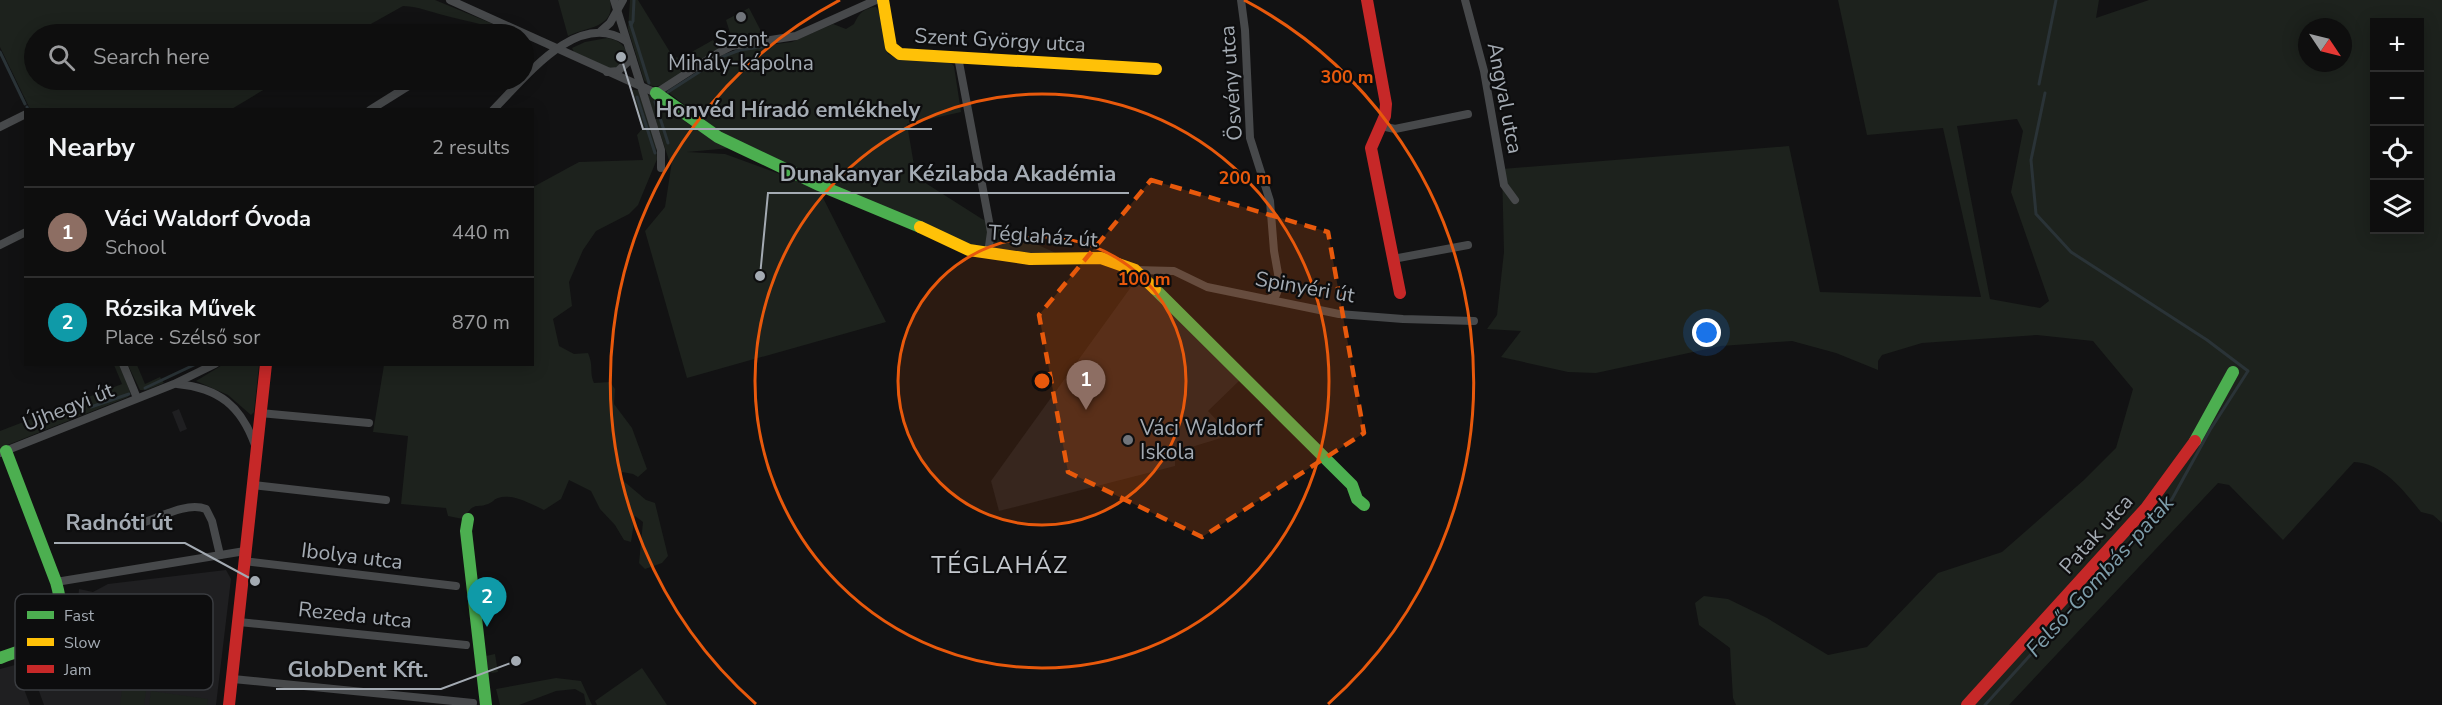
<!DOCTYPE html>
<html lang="en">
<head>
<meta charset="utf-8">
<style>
  :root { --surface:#0e0e0e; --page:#1c1c1c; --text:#f1f3f6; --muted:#9b9c9e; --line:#2e2e2e; --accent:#db2777 }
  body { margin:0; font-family:"Nunito Sans",sans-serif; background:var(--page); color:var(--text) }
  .controls { position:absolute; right:18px; top:18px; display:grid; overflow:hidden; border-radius:0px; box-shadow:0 3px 15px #0003 }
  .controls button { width:54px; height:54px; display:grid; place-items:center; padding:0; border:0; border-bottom:2px solid var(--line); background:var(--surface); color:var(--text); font:30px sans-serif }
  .compass { position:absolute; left:2298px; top:18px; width:54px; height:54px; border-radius:50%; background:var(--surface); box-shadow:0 3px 15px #0003; rotate:125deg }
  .you { position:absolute; left:1707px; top:333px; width:21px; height:21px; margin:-15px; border:4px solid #fff; border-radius:50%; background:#1a73e8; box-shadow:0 0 0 9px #1a73e833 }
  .badge { display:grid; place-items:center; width:39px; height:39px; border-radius:50%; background:var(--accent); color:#fff; font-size:20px; font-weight:700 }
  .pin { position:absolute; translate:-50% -50px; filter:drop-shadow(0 2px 3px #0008) }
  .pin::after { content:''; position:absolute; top:32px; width:21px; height:18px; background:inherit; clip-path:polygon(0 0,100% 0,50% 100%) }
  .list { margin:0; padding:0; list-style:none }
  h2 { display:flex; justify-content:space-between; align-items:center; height:78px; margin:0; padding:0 24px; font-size:26px }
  h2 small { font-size:20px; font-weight:400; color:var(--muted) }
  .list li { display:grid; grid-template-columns:39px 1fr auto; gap:18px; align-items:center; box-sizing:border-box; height:90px; padding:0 24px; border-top:2px solid var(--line) }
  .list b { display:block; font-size:22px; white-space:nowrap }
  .list p { margin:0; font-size:20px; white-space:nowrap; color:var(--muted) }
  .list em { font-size:20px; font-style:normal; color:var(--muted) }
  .icon { flex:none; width:33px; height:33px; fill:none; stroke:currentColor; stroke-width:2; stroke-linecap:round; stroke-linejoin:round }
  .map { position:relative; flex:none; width:2442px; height:705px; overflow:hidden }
  .search { position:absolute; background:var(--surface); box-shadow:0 3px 15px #0003; left:24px; top:24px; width:510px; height:66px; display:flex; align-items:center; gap:15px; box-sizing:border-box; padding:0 21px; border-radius:33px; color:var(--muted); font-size:22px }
  .panel { position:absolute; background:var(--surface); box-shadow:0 3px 15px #0003; left:24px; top:108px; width:510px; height:258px; border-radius:0px }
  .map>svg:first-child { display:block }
  .built { fill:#1f1f21 }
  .green { fill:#1d221d; fill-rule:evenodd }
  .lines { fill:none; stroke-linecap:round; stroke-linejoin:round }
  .stream { stroke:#2a3337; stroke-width:3 }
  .street { stroke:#47494b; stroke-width:8 }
  .fast { stroke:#4caf50; stroke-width:12 }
  .slow { stroke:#ffc107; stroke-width:12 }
  .jam { stroke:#c62828; stroke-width:12 }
  .marked { fill:#e8590c; fill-opacity:0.2; stroke:#e8590c; stroke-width:4.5; stroke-dasharray:12 8; stroke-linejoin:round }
  .ring { fill:none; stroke:#e8590c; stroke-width:3 }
  .poi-dot { fill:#71757b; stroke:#0d0d0e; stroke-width:2 }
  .labels { text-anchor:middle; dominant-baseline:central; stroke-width:4.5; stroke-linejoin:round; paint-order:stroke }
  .poi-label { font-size:21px; fill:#a4abb3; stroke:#0d0d0e }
  .street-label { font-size:21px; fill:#a4abb3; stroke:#0d0d0e }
  .water-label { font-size:22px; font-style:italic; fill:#7e9eab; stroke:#0d0d0e }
  .quarter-label { font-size:24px; letter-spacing:1.5px; fill:#c5c9cf; stroke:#0d0d0e }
  .key { fill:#0d0d0e; stroke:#3a3c40; stroke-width:1.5 }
  .key-label { font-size:16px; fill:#a4abb3 }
  .centre { fill:#e8590c; stroke:#0d0d0e; stroke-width:3 }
  .ring-label { font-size:18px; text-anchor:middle; font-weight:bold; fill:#e8590c; stroke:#0d0d0e; stroke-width:4.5; stroke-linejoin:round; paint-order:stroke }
  .leader { fill:none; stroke:#a4abb3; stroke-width:2 }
  .callout-dot { fill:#a4abb3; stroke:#0d0d0e; stroke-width:2 }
  .callout-label { font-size:22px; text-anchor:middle; font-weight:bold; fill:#a4abb3; stroke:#0d0d0e; stroke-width:4.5; stroke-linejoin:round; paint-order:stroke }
</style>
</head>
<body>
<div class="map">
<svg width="2442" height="705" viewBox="0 0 2442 705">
  <rect width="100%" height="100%" fill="#121213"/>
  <!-- built -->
  <g class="built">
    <polygon points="1139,276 1240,380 1208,411 1231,435 1175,452 1175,466 999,511 991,481"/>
    <polygon points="179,409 187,429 180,432 172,412"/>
    <polygon points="226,570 231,579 216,705 44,705 27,658 74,641 79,589 93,592 108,584"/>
    <polygon points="15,665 30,705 0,705 0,669"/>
  </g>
  <!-- green -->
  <g class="green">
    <path d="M0,0H435L517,34H511C489,25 466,21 443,15C427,11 421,7 403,6L353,34H34V80H280L230,110L30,109L0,47Z"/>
    <path d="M558,0H610C616,28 586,27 568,36Z"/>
    <path d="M630,0H638L673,57L681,58L713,40L716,45L720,47L663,85C655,87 650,87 644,80L628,29Z"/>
    <path d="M1838,0H2099L2096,18L2149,0H2442V523L2433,515L2421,512C2404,491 2383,463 2354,462L2283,540L2229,485L2218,483L2009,705H1736L1733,698L1730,648L1699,625L1695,603L1704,596L1728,599L1767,618L1828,655L1867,647L1938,573L2002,552L2084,480L2116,448L2133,389L2093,341L2037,335L1922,343L1882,355L1878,361V370L1836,353L1792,341L1721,346L1596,373L1568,372L1501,357L1521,331L1487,329L1497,315L1504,252L1502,169L1789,146L1820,292L1981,297L1943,128L1867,135ZM2374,22H2420V230H2374ZM2307,27H2343V63H2307ZM2017,119L2023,131L2011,192L2049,301L2040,308L1990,299L1957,126Z"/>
    <path d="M876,7L881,15L888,54L897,58L949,61L954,66L961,112L907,124L916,177L982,219L1060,255L990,253L827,183L720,132L669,93L670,89L730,52L743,48L792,42L833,24L846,29L854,24C859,13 864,8 876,7Z"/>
    <polygon points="749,8 762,33 759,37 740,41 732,39 726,20"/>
    <path d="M607,38C619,40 627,46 628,59L624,65L611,69L574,52L572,48L585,42Z"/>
    <path d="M632,90H639L656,146L657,159L638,205L629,214L596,231L583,250L569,282L572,306L553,319L559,346L574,354L588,353C594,367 589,371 594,383L610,382L615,389L614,404L632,428L647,469L638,477L633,474L622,472L620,478L646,500L655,503L668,556L662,563L645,569L639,563L643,522L635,516L631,542L624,540L615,525L600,509L591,491L569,480L561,499L544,510C531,504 512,493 498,498C492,500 496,500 490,503C476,510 476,499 463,519L448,516L446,508L401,504L408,436L373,432L384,365L532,364L533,187L579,162L643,160L637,135L642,129Z"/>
    <polygon points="647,94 665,104 687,123 731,148 687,152 725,154 818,188 886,322 687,378 645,231 665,207 672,161 669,160"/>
    <polygon points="224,364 259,365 254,412 251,415 228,395 196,381"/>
    <polygon points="114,365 120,365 130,392 128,397 0,448 0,431 122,384"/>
    <polygon points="128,365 137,365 145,384 160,377 164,383 146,390 140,390"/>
    <polygon points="495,654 498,672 492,673 488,669 486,656"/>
    <polygon points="642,668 667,705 597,705 595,701"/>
    <polygon points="556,678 581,681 592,705 586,705 584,694 575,689 556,691 519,705 500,705 496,689"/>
    <polygon points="123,681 147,684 144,705 120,705"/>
    <polygon points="151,691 208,699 207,705 149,705"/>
  </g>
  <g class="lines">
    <!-- stream -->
    <g class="stream">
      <polyline points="630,22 649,83"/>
      <polyline points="631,25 633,21 634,0"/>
      <polyline points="0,52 25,104"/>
      <polyline points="2039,84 2056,0"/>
      <polyline points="668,92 724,56 740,50 767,46"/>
      <polyline points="637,97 655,153"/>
      <polyline points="655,102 668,143"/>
      <polyline points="27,107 28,110"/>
      <polyline points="145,388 196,364"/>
      <polyline points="91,407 129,394"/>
      <polyline points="1985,705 2172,499 2210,430 2248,371 2207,340 2071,252 2036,214 2031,160 2045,93"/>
    </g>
    <!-- street -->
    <g class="street">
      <polyline points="450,0 656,93 718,53 732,46 796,36 876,0"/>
      <polyline points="614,0 661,150 661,168"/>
      <polyline points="1241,0 1245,30 1250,138 1270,201 1274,251 1280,285 1276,295 1269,299"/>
      <polyline points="1465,0 1484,71 1504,185 1515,200"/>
      <polyline points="601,31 610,23 623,0"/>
      <polyline points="958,57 991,232 988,253"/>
      <polyline points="607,72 618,71 632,58"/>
      <polyline points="370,110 418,80"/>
      <path d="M493,110C525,78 577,9 626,41"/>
      <polyline points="1381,126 1395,129 1468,114"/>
      <polyline points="0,127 26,114"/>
      <polyline points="0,245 26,232"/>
      <polyline points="1393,259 1468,245"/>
      <polyline points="1135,270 1174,271 1207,287 1339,314 1403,319 1474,321"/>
      <polyline points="123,364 137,398"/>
      <path d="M177,384C219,388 241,406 255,445"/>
      <polyline points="260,413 369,423"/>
      <polyline points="0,453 174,384 215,364"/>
      <polyline points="253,485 386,500"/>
      <path d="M145,522C162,516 188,502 206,509L212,521L220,555"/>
      <polyline points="244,561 456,586"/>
      <polyline points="56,582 245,551"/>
      <polyline points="239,622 466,645"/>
      <polyline points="233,679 473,703"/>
    </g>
    <!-- fast -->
    <g class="fast">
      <polyline points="656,93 718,137 819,185 920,227"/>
      <polyline points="1155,289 1352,485 1357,499 1364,505"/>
      <polyline points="2195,441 2233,372"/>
      <polyline points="468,519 466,531 486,705"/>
      <path d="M0,658C47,641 72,639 56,582L6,451"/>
    </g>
    <!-- slow -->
    <g class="slow">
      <polyline points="883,0 891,47 900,54 1156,69"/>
      <polyline points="920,227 969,250 1030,259 1101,258 1135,270 1155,289"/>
    </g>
    <!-- jam -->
    <g class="jam">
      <polyline points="1367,0 1386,104 1385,116 1371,148 1400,293"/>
      <polyline points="229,705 266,364"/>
      <polyline points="1967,705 2146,508 2195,441"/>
    </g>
  </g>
  <!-- marked area -->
  <path class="marked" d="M1151,180L1328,232L1364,433L1202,537L1068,472L1039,315Z"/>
  <!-- distance rings -->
  <circle cx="1042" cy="381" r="144" fill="#e8590c" fill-opacity=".12"/>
  <g class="ring">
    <circle cx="1042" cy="381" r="144"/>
    <circle cx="1042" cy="381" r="287"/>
    <path d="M756 704A431 431 0 0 1 840 0M1244 0A431 431 0 0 1 1328 704"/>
  </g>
  <!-- markers -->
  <g class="poi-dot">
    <circle cx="741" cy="17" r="6"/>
    <circle cx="1128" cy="440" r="6"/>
  </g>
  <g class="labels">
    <!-- poi labels -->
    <g class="poi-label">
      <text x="741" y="39">Szent<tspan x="741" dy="24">Mihály-kápolna</tspan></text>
      <text x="1140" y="428" text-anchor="start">Váci Waldorf<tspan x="1140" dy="24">Iskola</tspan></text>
    </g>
    <!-- street labels -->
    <g class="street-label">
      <text transform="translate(1000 40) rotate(3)">Szent György utca</text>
      <text transform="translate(1231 83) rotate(-94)">Ösvény utca</text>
      <text transform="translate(1505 98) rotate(79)">Angyal utca</text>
      <text transform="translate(1043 236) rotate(4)">Téglaház út</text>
      <text transform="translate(1305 287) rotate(10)">Spinyéri út</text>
      <text transform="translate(68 407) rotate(-22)">Újhegyi út</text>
      <text transform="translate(2096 534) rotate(-48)">Patak utca</text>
      <text transform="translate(352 556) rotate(7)">Ibolya utca</text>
      <text transform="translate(355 615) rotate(6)">Rezeda utca</text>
    </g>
    <!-- water labels -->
    <g class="water-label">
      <text transform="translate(2100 576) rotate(-48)">Felső-Gombás-patak</text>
    </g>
    <!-- quarter labels -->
    <g class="quarter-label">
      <text x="1000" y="565">TÉGLAHÁZ</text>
    </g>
  </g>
  <!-- legend -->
  <rect x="15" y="594" width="198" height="96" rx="9" class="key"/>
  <rect x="27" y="611" width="27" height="8" fill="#4caf50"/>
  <rect x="27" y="638" width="27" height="8" fill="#ffc107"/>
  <rect x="27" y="665" width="27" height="8" fill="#c62828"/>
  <g class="key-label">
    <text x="64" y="621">Fast</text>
    <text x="64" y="648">Slow</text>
    <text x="64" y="675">Jam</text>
  </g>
  <circle cx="1042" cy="381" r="9" class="centre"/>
  <g class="ring-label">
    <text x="1347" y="83">300 m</text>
    <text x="1245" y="184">200 m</text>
    <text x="1144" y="285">100 m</text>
  </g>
  <!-- callouts -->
  <path class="leader" d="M621 57L643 129H932M760 276L768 193H1129M255 581L185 543H54M516 661L441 689H276"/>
  <g class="callout-dot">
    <circle cx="621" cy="57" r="6"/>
    <circle cx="760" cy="276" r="6"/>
    <circle cx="255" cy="581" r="6"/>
    <circle cx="516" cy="661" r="6"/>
  </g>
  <g class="callout-label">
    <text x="788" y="117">Honvéd Híradó emlékhely</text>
    <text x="948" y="181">Dunakanyar Kézilabda Akadémia</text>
    <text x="119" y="530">Radnóti út</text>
    <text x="358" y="677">GlobDent Kft.</text>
  </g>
</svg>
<div class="controls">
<button>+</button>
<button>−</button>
<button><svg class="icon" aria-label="locate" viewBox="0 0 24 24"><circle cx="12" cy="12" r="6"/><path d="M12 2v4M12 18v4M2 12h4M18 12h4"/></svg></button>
<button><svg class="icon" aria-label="layers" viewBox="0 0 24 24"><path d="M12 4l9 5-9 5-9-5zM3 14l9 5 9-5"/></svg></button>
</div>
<svg class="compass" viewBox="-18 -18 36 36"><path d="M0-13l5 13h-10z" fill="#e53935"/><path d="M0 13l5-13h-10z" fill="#9b9c9e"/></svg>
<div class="you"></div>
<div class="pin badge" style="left:1086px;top:410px;background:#8d6e63">1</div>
<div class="pin badge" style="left:487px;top:627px;background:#0f9aa8">2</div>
<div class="search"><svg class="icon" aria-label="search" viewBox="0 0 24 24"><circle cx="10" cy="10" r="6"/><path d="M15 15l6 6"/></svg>Search here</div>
<section class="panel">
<h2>Nearby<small>2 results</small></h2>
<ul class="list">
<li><span class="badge" style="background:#8d6e63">1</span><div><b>Váci Waldorf Óvoda</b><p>School</p></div><em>440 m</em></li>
<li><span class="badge" style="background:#0f9aa8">2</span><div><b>Rózsika Művek</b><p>Place · Szélső sor</p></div><em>870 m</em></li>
</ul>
</section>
</div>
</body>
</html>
